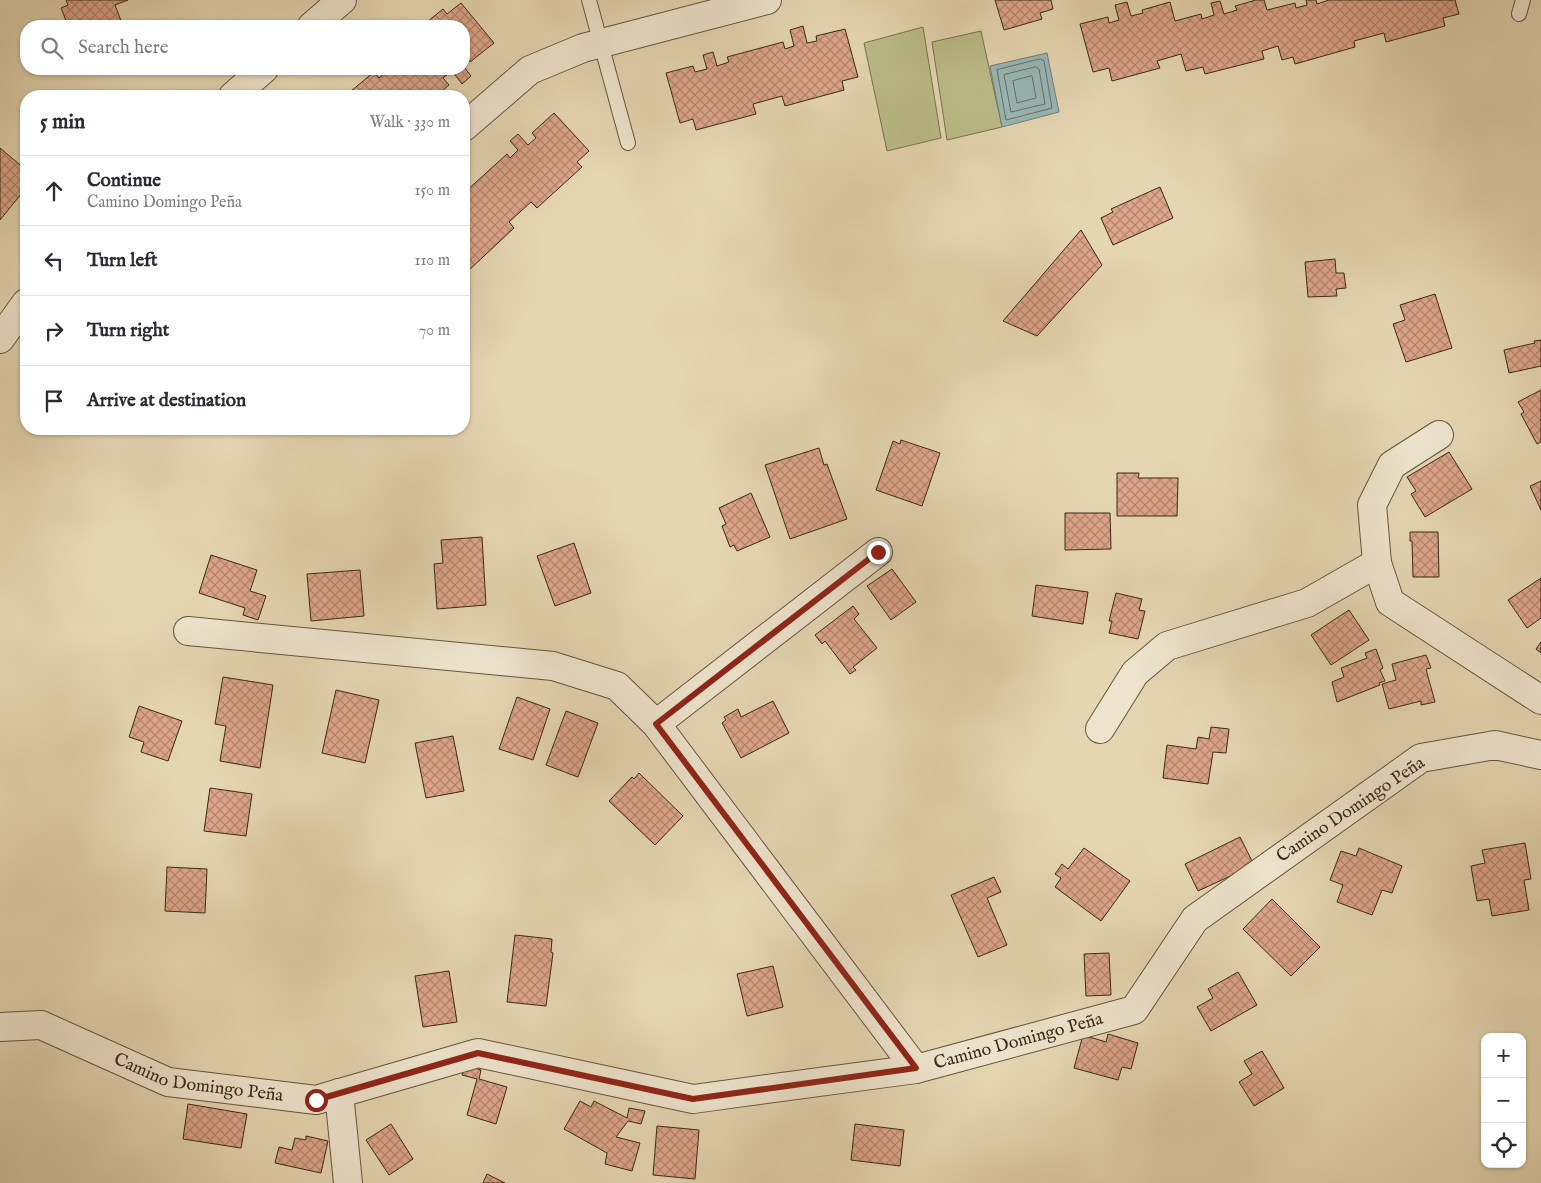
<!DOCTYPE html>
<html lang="en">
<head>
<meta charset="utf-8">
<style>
  :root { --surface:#fff; --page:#f7f7f7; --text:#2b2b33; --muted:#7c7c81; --line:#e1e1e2 }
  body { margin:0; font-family:"IM FELL English",serif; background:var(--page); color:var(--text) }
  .controls { position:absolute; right:15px; bottom:15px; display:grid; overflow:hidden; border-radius:10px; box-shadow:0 1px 4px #0004 }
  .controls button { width:45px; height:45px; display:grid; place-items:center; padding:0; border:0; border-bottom:1px solid var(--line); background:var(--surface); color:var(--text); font:25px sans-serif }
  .stop { position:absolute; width:15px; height:15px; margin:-11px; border:4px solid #8f2418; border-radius:50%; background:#fff }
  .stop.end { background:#8f2418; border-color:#fff; box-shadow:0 1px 5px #0008 }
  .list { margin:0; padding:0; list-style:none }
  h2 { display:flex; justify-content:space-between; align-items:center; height:65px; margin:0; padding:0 20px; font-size:21px }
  h2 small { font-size:16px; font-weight:400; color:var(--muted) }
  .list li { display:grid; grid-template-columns:32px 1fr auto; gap:15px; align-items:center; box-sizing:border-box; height:70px; padding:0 20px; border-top:1px solid var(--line) }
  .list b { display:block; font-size:19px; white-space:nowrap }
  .list p { margin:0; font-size:16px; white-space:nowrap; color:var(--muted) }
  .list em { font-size:16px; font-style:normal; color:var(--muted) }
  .icon { flex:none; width:28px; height:28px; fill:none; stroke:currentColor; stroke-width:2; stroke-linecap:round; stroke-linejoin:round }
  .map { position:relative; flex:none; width:1541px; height:1183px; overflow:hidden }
  .search { position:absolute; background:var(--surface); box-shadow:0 1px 4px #0004; left:20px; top:20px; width:450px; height:55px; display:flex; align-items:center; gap:12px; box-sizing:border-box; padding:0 18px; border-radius:20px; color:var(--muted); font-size:19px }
  .panel { position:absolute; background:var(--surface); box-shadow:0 1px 4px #0004; left:20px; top:90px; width:450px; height:345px; border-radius:20px }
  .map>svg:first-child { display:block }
  .park { fill:#bbbc88; stroke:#7b7250 }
  .water { fill:#99b7b6; stroke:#737e77 }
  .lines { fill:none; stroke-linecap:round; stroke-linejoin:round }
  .shore { stroke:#6a7067; stroke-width:1 }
  .building { fill:url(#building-cross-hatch); stroke:#3b2818 }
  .service-casing { stroke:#66543e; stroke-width:16 }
  .minor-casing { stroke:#66543e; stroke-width:30 }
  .service { stroke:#eee4cd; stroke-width:14 }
  .minor { stroke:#eee4cd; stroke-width:28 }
  .route { stroke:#8f2418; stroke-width:6 }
  .labels { text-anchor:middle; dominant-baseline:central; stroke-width:4; stroke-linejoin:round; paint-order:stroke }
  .street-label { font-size:18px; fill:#3b2818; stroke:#eee4cd }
</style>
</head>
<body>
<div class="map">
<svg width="1541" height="1183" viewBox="0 0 1541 1183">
  <defs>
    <pattern id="building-cross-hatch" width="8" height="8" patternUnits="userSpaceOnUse" patternTransform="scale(1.25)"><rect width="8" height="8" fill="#dda589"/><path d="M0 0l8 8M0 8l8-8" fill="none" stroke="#b4866f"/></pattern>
  </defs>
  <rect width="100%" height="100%" fill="#e5d6b2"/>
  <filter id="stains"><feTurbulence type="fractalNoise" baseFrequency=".004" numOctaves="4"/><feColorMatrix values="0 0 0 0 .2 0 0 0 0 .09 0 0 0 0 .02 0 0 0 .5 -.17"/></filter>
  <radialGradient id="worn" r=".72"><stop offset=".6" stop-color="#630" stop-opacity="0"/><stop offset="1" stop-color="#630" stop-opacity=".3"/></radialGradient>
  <!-- park -->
  <g class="park">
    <polygon points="923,27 941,138 887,151 864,43"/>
    <polygon points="981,31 1002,127 947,140 932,42"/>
  </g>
  <!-- water -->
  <polygon class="water" points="1047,53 1059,112 1002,127 990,66"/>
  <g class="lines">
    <!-- shore -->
    <g class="shore">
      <polygon points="1041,59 1044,61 1052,108 1006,120 997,70"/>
      <polygon points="1036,67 1039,69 1045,104 1011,112 1004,75"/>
      <polygon points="1032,76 1036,98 1017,103 1013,81"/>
    </g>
  </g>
  <!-- building -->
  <g class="building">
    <polygon points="66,0 128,0 115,5 123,26 68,26 61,8 68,5"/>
    <polygon points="995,0 1051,0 1053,9 1040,13 1042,19 1004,30"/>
    <polygon points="1256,0 1264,0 1267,10 1295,3 1296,8 1307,5 1306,0 1316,0 1317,4 1329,0 1455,0 1459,14 1443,18 1445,26 1386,42 1384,33 1354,41 1355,47 1295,64 1293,57 1282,60 1278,46 1262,51 1264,59 1205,74 1203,67 1186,71 1181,54 1157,61 1160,68 1112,81 1109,68 1093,72 1080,24 1108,17 1109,23 1119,20 1115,5 1127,2 1131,16 1143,13 1142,10 1170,2 1175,21 1201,14 1202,19 1214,15 1211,3 1220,1 1224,14 1237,10 1235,6"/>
    <polygon points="461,3 494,43 470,62 468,59 464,62 464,26 422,26 443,9 447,14"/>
    <polygon points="803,26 807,43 817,41 816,36 845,29 858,77 842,81 844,90 785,106 782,96 753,104 756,114 696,130 693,119 680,123 666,73 693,66 695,72 707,69 703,55 713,52 717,66 729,62 727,57 783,42 785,49 794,46 790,30"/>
    <polygon points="464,67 471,76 462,84 452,71 443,78 449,85 436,96 345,96 374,72 379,78 389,69"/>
    <polygon points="554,113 589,151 577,162 582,167 537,208 531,202 509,222 514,228 468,271 464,267 464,201 467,198 464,193 507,154 510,158 518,150 510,141 518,134 528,145 536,138 532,133"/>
    <polygon points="0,148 26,170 26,188 0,220"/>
    <polygon points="1160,187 1173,218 1113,245 1101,218 1113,212 1111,209"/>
    <polygon points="1081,230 1102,265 1037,336 1003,321"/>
    <polygon points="1335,259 1336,273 1344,273 1346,288 1336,289 1337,296 1308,297 1305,262"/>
    <polygon points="1435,294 1452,348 1406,362 1393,324 1405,320 1400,305"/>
    <polygon points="1541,340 1541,366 1509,373 1504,350 1535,343 1534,341"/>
    <polygon points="1541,390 1541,442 1537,444 1521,414 1524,412 1518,402"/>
    <polygon points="901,440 940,453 922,506 876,490 893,441 900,444"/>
    <polygon points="819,448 824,465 827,464 847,519 790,539 765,465"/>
    <polygon points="1449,452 1472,489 1425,517 1411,494 1416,491 1407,477"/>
    <polygon points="1117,473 1139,473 1138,478 1178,478 1177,516 1117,516"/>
    <polygon points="1541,481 1541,510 1530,486"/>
    <polygon points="751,493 770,537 737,551 734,545 730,547 722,526 726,524 719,508"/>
    <polygon points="1065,513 1110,513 1111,549 1065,550"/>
    <polygon points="1410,532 1438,532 1439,577 1413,577 1412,541 1410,541"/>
    <polygon points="482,537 486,605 437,609 434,564 443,563 441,540"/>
    <polygon points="574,543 591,593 555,606 537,556"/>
    <polygon points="211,555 257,570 250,591 266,596 258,620 243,615 245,608 199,593"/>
    <polygon points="892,569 916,602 891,620 867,586"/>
    <polygon points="360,570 364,616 311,621 307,574"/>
    <polygon points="1541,578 1541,618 1527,628 1508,600"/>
    <polygon points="1036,585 1088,592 1083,624 1032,616"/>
    <polygon points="1116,593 1142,599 1139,610 1145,611 1138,639 1109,633 1112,621 1109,621"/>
    <polygon points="853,606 859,614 854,619 877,648 853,667 856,670 850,674 825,641 822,644 815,635"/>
    <polygon points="1349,610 1369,640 1331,665 1311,635"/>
    <polygon points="1541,642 1541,653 1536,649"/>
    <polygon points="1376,649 1383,668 1380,670 1385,681 1379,683 1380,685 1337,702 1332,682 1344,677 1341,668 1367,658 1365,653"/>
    <polygon points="1426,655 1431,668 1426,669 1435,702 1421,705 1421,701 1389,709 1382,684 1396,680 1392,664"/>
    <polygon points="223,677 273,685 260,768 220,761 226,726 215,724"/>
    <polygon points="336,690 379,700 365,763 322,753"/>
    <polygon points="517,697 550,709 533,760 499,749"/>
    <polygon points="773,701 789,733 741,758 722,723 726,720 724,717 738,709 741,717"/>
    <polygon points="139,706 182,721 168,761 141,752 144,742 129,737"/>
    <polygon points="566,711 598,723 578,777 546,765"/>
    <polygon points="1211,727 1229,729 1226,753 1213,752 1208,784 1163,778 1167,745 1196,749 1198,737 1209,739"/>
    <polygon points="453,736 464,791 426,798 415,743"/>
    <polygon points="639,773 683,816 655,845 609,801 632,777 634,779"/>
    <polygon points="210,788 252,794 246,836 204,831"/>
    <polygon points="1240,837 1254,865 1198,891 1185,864"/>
    <polygon points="1525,843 1531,879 1524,880 1529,910 1492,916 1489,899 1477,901 1471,866 1485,863 1482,850"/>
    <polygon points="1084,848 1130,881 1101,921 1055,887 1061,878 1055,874 1062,864 1068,869"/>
    <polygon points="1359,848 1402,866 1392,893 1382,890 1372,915 1337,902 1343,885 1330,880 1341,851 1356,856"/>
    <polygon points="167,867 207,869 205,913 165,911"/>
    <polygon points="994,877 1001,892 987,898 1007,945 978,957 951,895"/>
    <polygon points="1272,899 1320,947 1291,976 1243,929"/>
    <polygon points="515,935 552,939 551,952 553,953 546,1006 507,1002"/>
    <polygon points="1109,953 1111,995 1086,996 1084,954"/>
    <polygon points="773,966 783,1007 747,1016 737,974"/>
    <polygon points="449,971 457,1022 423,1027 415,976"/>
    <polygon points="1238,972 1257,1005 1211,1031 1197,1007 1213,998 1208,989"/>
    <polygon points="1108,1034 1138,1043 1131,1069 1122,1067 1118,1080 1074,1068 1083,1035 1106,1042"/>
    <polygon points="1262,1051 1284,1088 1254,1106 1239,1082 1252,1074 1244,1061"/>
    <polygon points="465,1065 481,1070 479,1079 507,1087 496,1124 467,1115 477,1079 462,1075"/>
    <polygon points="580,1101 591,1107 594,1101 627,1118 629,1108 645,1111 641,1124 628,1121 616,1137 640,1143 632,1171 605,1164 607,1153 564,1129"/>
    <polygon points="188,1104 247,1114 241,1148 183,1139"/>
    <polygon points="391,1124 413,1159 389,1175 366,1140"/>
    <polygon points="855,1124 904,1130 900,1166 851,1160"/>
    <polygon points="657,1126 699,1130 695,1179 653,1175"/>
    <polygon points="306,1136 328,1141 321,1173 275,1163 279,1147 292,1150 295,1138 306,1140"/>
    <polygon points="487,1174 505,1183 483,1183"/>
  </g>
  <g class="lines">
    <!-- service casing -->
    <g class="service-casing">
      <g id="service">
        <polyline points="589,0 628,143"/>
        <polyline points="1519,14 1523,0"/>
      </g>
    </g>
    <!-- minor casing -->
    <g class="minor-casing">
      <g id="minor">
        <polyline points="312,26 342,0"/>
        <polyline points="233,96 264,69"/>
        <polyline points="464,127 530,70 583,48 767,0"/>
        <polyline points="0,339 26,303"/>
        <polyline points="1439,435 1392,465 1372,505 1377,563 1390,602 1541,700"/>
        <polyline points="188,631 553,666 617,686 656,724 916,1069"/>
        <polyline points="656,724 878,552"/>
        <polyline points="1100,729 1135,673 1167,646 1307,603 1377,563"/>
        <path id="s1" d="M0,1027L41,1025L168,1082L316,1100L478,1053L693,1099L916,1069L1134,1010L1195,919L1421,758L1495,745L1541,755"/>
        <polyline points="339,1093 348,1183"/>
      </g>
    </g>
    <!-- service -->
    <use href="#service" class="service"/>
    <!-- minor -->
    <use href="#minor" class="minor"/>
  </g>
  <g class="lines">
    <!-- route -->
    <polyline class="route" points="316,1100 478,1053 693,1099 916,1068 656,724 878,552"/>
  </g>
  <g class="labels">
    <!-- street labels -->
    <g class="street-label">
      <text transform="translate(1351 810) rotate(-34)">Camino Domingo Peña</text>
      <text stroke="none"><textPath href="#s1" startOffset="1049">Camino Domingo Peña</textPath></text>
      <text stroke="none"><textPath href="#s1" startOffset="209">Camino Domingo Peña</textPath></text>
    </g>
  </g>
  <rect width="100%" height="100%" filter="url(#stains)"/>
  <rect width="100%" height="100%" fill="url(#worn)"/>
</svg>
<div class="controls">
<button>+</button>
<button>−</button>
<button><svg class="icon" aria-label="locate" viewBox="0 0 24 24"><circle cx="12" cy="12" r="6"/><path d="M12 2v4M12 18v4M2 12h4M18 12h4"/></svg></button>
</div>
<div class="stop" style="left:316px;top:1100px"></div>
<div class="stop end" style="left:878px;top:552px"></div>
<div class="search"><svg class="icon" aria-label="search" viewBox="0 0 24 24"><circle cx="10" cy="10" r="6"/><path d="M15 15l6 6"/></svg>Search here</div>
<section class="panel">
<h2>5 min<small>Walk · 330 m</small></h2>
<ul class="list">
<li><svg class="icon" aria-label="ahead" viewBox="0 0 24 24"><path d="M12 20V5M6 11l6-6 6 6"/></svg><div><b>Continue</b><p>Camino Domingo Peña</p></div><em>150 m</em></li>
<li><svg class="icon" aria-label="left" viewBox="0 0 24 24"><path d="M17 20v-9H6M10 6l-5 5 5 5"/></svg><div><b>Turn left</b></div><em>110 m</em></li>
<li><svg class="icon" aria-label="right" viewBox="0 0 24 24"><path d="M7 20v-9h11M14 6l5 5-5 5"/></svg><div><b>Turn right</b></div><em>70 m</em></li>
<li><svg class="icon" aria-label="arrive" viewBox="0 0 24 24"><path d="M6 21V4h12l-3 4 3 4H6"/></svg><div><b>Arrive at destination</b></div></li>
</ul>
</section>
</div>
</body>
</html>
